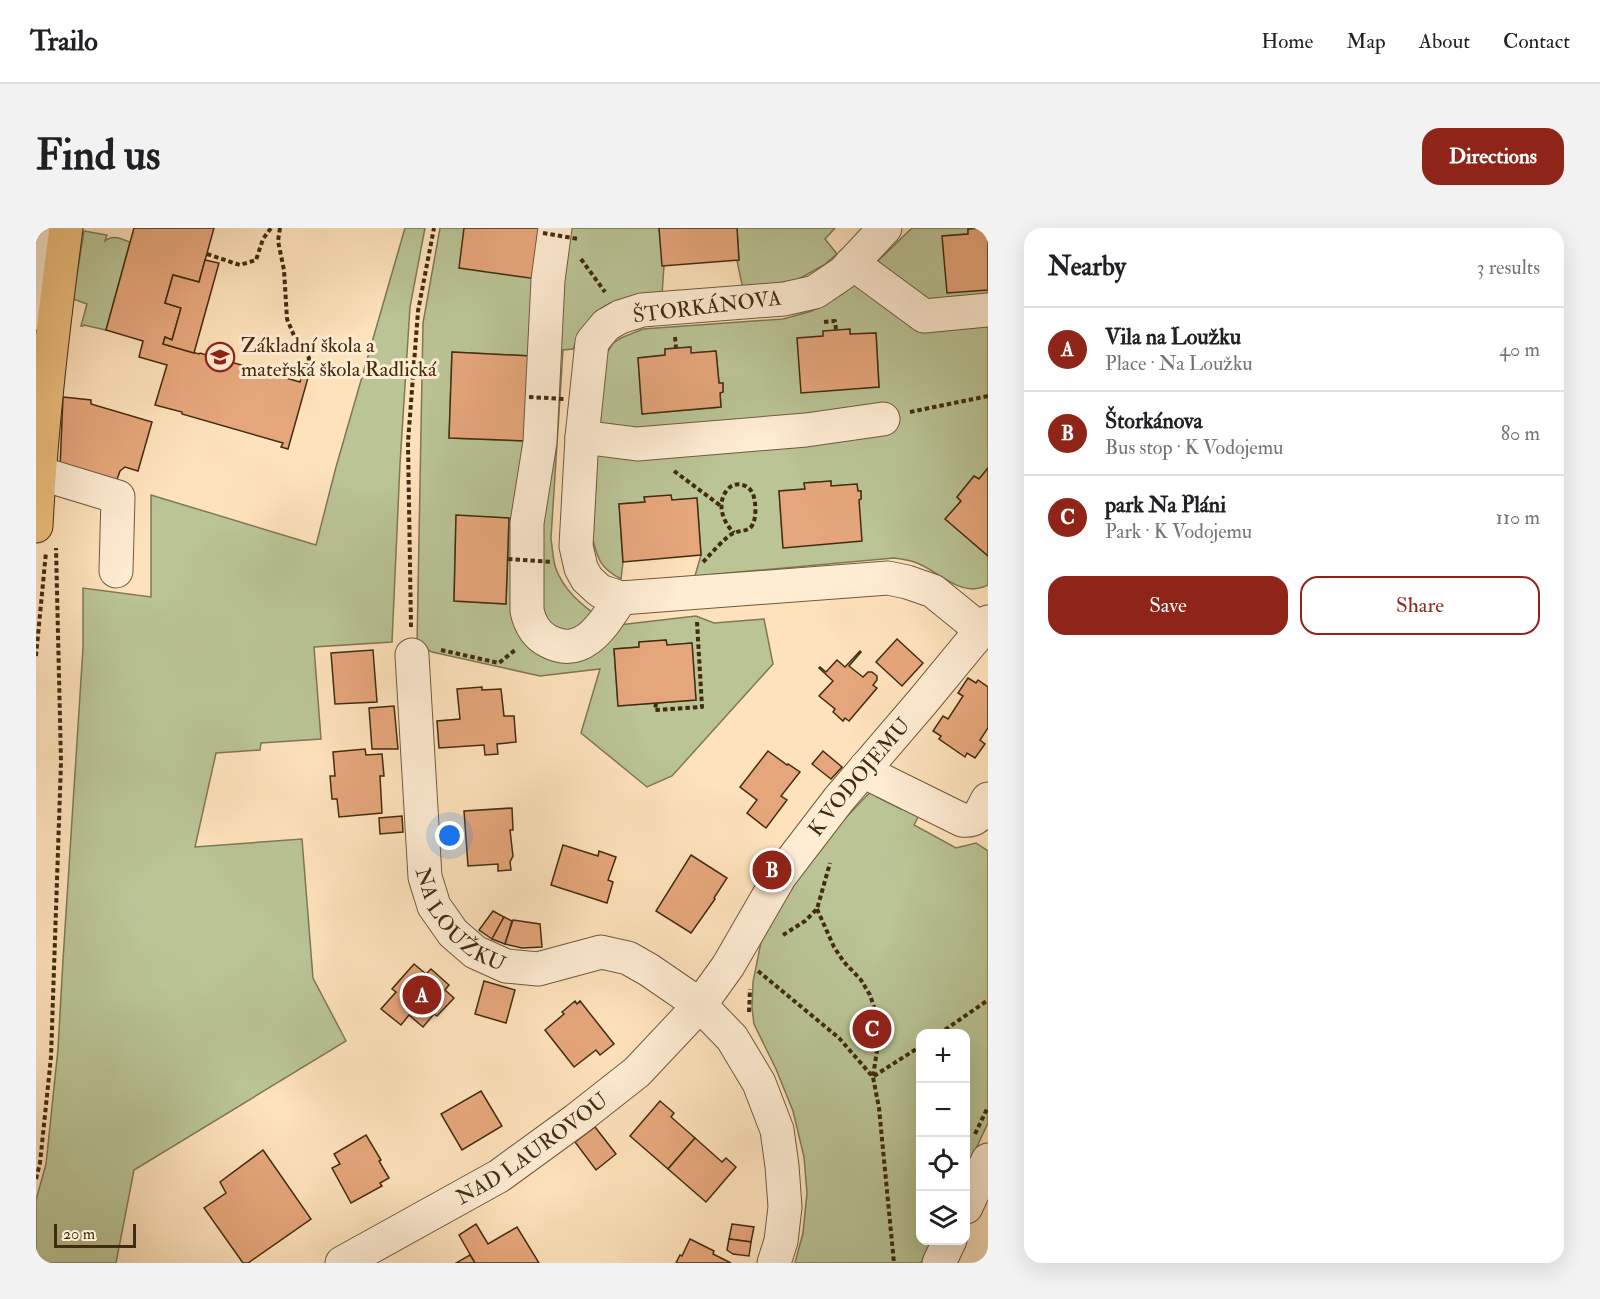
<!DOCTYPE html>
<html lang="en">
<head>
<meta charset="utf-8">
<style>
  :root { --surface:#fff; --page:#f2f2f2; --text:#202124; --muted:#757577; --line:#e0e0e0; --accent:#8f2418 }
  body { margin:0; font-family:"IM FELL Double Pica",serif; background:var(--page); color:var(--text) }
  .controls { position:absolute; right:18px; bottom:18px; display:grid; overflow:hidden; border-radius:12px; box-shadow:0 6px 24px #0002 }
  .controls button { width:54px; height:54px; display:grid; place-items:center; padding:0; border:0; border-bottom:2px solid var(--line); background:var(--surface); color:var(--text); font:30px sans-serif }
  .scale { position:absolute; left:18px; bottom:15px; width:82px; box-sizing:border-box; padding-left:6px; border:3px solid #422c11; border-top:0; font-size:16px; line-height:21px; white-space:nowrap; color:#422c11; -webkit-text-stroke:4px #feecd3; paint-order:stroke }
  .you { position:absolute; left:414px; top:608px; width:21px; height:21px; margin:-15px; border:4px solid #fff; border-radius:50%; background:#1a73e8; box-shadow:0 0 0 9px #1a73e833 }
  .badge { display:grid; place-items:center; width:39px; height:39px; border-radius:50%; background:var(--accent); color:#fff; font-size:20px; font-weight:700 }
  .pin { position:absolute; translate:-50% -50%; border:3px solid #fff; box-shadow:0 2px 6px #0006 }
  .list { margin:0; padding:0; list-style:none }
  h2 { display:flex; justify-content:space-between; align-items:center; height:78px; margin:0; padding:0 24px; font-size:26px }
  h2 small { font-size:20px; font-weight:400; color:var(--muted) }
  .list li { display:grid; grid-template-columns:39px 1fr auto; gap:18px; align-items:center; box-sizing:border-box; height:84px; padding:0 24px; border-top:2px solid var(--line) }
  .list b { display:block; font-size:22px; white-space:nowrap }
  .list p { margin:0; font-size:20px; white-space:nowrap; color:var(--muted) }
  .list em { font-size:20px; font-style:normal; color:var(--muted) }
  .actions { display:flex; gap:12px; padding:18px 24px }
  .actions a { flex:1; padding:14px 0; border:2px solid var(--accent); border-radius:18px; text-align:center; font-size:21px; color:var(--accent) }
  .actions .main { background:var(--accent); color:#fff }
  .icon { flex:none; width:33px; height:33px; fill:none; stroke:currentColor; stroke-width:2; stroke-linecap:round; stroke-linejoin:round }
  .map { position:relative; flex:none; width:952px; height:1035px; overflow:hidden; border-radius:18px }
  header { display:flex; align-items:center; gap:36px; box-sizing:border-box; height:84px; padding:0 30px; background:var(--surface); border-bottom:2px solid var(--line) }
  header strong { font-size:28px }
  nav { display:flex; gap:33px; margin-inline-start:auto; font-size:21px }
  .intro { display:flex; align-items:center; justify-content:space-between; box-sizing:border-box; height:144px; padding:0 36px }
  h1 { margin:0; font-size:42px }
  .button { padding:15px 27px; border-radius:18px; background:var(--accent); color:#fff; font-size:21px; font-weight:700 }
  main { display:flex; gap:36px; padding:0 36px }
  aside { flex:1; background:var(--surface); border-radius:18px; box-shadow:0 6px 24px #0002 }
  .map>svg:first-child { display:block }
  .green { fill:#bac495; stroke:#7e7853; stroke-width:1.5; fill-rule:evenodd }
  .building { fill:#e6a67b; stroke:#422c11; stroke-width:1.5 }
  .lines { fill:none; stroke-linecap:round; stroke-linejoin:round }
  .minor-casing { stroke:#715a3c; stroke-width:35 }
  .major-casing { stroke:#422c11; stroke-width:35 }
  .path { stroke:#422c11; stroke-width:4; stroke-dasharray:4.5 3; stroke-linecap:butt }
  .minor { stroke:#feecd3; stroke-width:33 }
  .major { stroke:#efc17e; stroke-width:33 }
  .path-bridge { stroke:#422c11; stroke-width:4; stroke-dasharray:4.5 3; stroke-linecap:butt }
  .labels { text-anchor:middle; dominant-baseline:central; stroke-width:6; stroke-linejoin:round; paint-order:stroke }
  .street-label { font-size:21px; fill:#422c11; stroke:#feecd3 }
  .poi-label { font-size:21px; fill:#422c11; stroke:#feecd3; text-anchor:start }
</style>
</head>
<body>
<header>
<strong>Trailo</strong>
<nav><a>Home</a><a>Map</a><a>About</a><a>Contact</a></nav>
</header>
<div class="intro"><h1>Find us</h1><a class="button">Directions</a></div>
<main>
<div class="map">
<svg width="952" height="1035" viewBox="0 0 952 1035">
  <rect width="100%" height="100%" fill="#fee2bb"/>
  <filter id="stains"><feTurbulence type="fractalNoise" baseFrequency=".00333" numOctaves="4"/><feColorMatrix values="0 0 0 0 .2 0 0 0 0 .09 0 0 0 0 .02 0 0 0 .5 -.17"/></filter>
  <radialGradient id="worn" r=".72"><stop offset=".6" stop-color="#630" stop-opacity="0"/><stop offset="1" stop-color="#630" stop-opacity=".3"/></radialGradient>
  <!-- green -->
  <g class="green">
    <polygon points="369,0 389,0 374,79 364,236 356,414 278,419 285,511 225,515 224,522 180,525 159,619 266,611 277,750 310,813 98,942 80,1035 0,1035 0,972 10,936 22,821 27,732 47,420 47,360 115,369 115,267 280,317 300,239"/>
    <path d="M404,0H623L628,37L626,67C612,69 588,69 575,75C557,83 544,103 537,121L527,122L515,310C516,319 517,329 519,338C528,366 552,381 574,398L660,388L678,395L728,391L737,436L636,548L611,559L545,505L564,441L504,448L396,424L381,417L387,95ZM416,124L495,128L490,213L413,210ZM420,288L473,290L470,376L418,373ZM630,412L631,417L656,415L660,472L582,478L578,421L603,419V414Z"/>
    <polygon points="701,0 799,0 789,11 801,26 788,37 761,52 707,61 701,33 703,32"/>
    <path d="M876,0H943L932,1V6L907,8L952,62V240L943,251L938,248L921,269L925,273L910,291L952,328V357C926,371 904,344 881,335C874,332 866,331 858,330L659,348L665,327L661,270L636,272L608,269L609,274L583,276L587,334L585,351C566,341 562,333 557,312L566,133L577,115L585,110L607,101L747,91L776,83L804,67L819,55ZM813,101L814,106L840,105L843,159L787,108ZM654,119L655,125L680,123L683,155L687,156V164L684,165L685,179L606,186L602,130L629,127V121ZM795,253V258L821,256L822,263H825V271L747,319L743,263L769,261L768,255Z"/>
    <path d="M48,3L71,7L69,13C77,6 85,11 94,14L70,102L48,97L47,98H45L51,76L37,71Z"/>
    <polygon points="840,558 846,560 841,569 865,581 887,580 878,597 920,620 940,615 952,623 952,895 930,942 930,806 885,806 885,1012 896,1013 885,1035 759,1035 767,1005 771,965 768,929 757,883 740,841 718,796 716,780 717,754 725,714 763,646 796,604"/>
  </g>
  <!-- building -->
  <g class="building">
    <polygon points="98,0 178,0 163,54 137,47 129,75 145,80 136,112 129,109 127,116 163,126 164,125 264,154 269,136 275,139 252,221 245,219 247,215 146,186 146,184 119,177 131,137 103,129 107,113 70,102"/>
    <polygon points="428,0 508,0 501,51 423,40"/>
    <polygon points="623,0 701,0 703,32 626,38"/>
    <polygon points="952,0 952,62 911,65 906,8 932,6 932,1"/>
    <polygon points="169,32 183,35 158,125 127,116 129,109 136,112 145,80 129,75 137,47 163,54"/>
    <polygon points="814,101 814,106 840,105 843,159 765,165 761,110 787,108 787,103"/>
    <polygon points="655,119 655,125 680,123 683,155 687,155 687,164 684,165 685,179 606,186 602,130 629,127 629,121"/>
    <polygon points="416,124 495,128 491,213 413,210"/>
    <polygon points="27,169 55,172 55,176 116,194 102,243 89,239 84,243 79,257 24,240"/>
    <polygon points="952,240 952,328 909,291 925,273 921,269 938,248 943,251"/>
    <polygon points="795,253 795,258 821,256 822,263 825,263 825,271 823,272 826,313 747,320 743,263 769,261 768,255"/>
    <polygon points="635,267 636,272 661,270 665,327 587,334 583,276 609,274 608,269"/>
    <polygon points="420,287 473,290 470,376 418,373"/>
    <polygon points="861,411 887,435 866,458 840,434"/>
    <polygon points="630,412 631,417 656,415 660,472 582,478 578,421 603,419 603,414"/>
    <polygon points="337,422 341,474 299,476 295,425"/>
    <polygon points="824,423 825,424 813,438 827,449 832,444 836,444 841,448 841,452 837,457 841,460 813,493 809,490 807,493 797,484 799,481 783,468 797,453 783,440 784,439 790,444 801,432 809,439"/>
    <polygon points="932,450 940,455 942,452 952,459 952,500 944,512 949,516 939,530 931,525 929,529 903,511 905,508 897,503 907,488 912,491 927,468 922,465"/>
    <polygon points="446,459 446,462 465,461 468,488 478,488 480,514 461,516 462,526 449,527 448,517 403,520 401,493 424,491 421,461"/>
    <polygon points="358,478 362,521 336,521 333,480"/>
    <polygon points="329,521 330,527 346,526 348,548 344,548 346,585 303,589 301,571 296,571 294,548 299,548 297,524"/>
    <polygon points="732,523 751,537 752,536 764,544 745,568 751,572 730,600 711,585 721,572 704,559"/>
    <polygon points="787,523 806,539 795,551 776,536"/>
    <polygon points="476,580 477,602 474,602 477,628 474,634 475,642 462,643 462,636 432,638 428,583"/>
    <polygon points="366,588 367,604 344,606 343,590"/>
    <polygon points="527,617 562,628 563,623 580,629 572,652 577,654 571,675 515,657"/>
    <polygon points="655,627 691,650 678,670 679,671 655,705 620,683"/>
    <polygon points="457,683 468,689 456,711 443,702"/>
    <polygon points="468,689 476,693 469,716 456,711"/>
    <polygon points="477,692 504,696 506,719 486,720 469,716"/>
    <polygon points="378,736 390,746 395,741 413,757 409,762 418,770 401,788 398,786 387,799 373,787 365,797 345,781 360,764 356,761"/>
    <polygon points="448,753 479,762 470,795 439,786"/>
    <polygon points="539,773 541,776 544,773 578,816 564,827 560,822 538,839 509,802 528,786 526,784"/>
    <polygon points="445,863 466,898 426,922 405,886"/>
    <polygon points="624,873 638,885 635,889 659,910 632,941 594,908"/>
    <polygon points="559,899 580,926 560,942 539,914"/>
    <polygon points="330,907 345,932 343,933 353,950 344,955 346,958 315,975 296,940 304,936 298,926"/>
    <polygon points="659,910 686,934 690,930 700,939 670,974 632,941"/>
    <polygon points="227,922 275,991 212,1035 207,1035 168,980 190,965 184,954"/>
    <polygon points="440,996 452,1016 481,999 503,1035 439,1035 423,1007"/>
    <polygon points="696,996 718,999 715,1014 693,1011"/>
    <polygon points="654,1011 678,1023 677,1026 695,1035 640,1035 644,1027 646,1028"/>
    <polygon points="693,1011 715,1014 713,1028 697,1026 691,1022"/>
    <polygon points="434,1027 439,1035 420,1035"/>
  </g>
  <g class="lines">
    <!-- minor casing -->
    <g class="minor-casing">
      <g id="minor">
        <path d="M519,0L512,52L504,214L491,295V383C494,396 500,407 512,413C548,432 568,395 585,370"/>
        <polyline points="849,0 807,45 779,64 748,71 606,82 584,89 570,97 556,114 546,209 540,318 545,340 551,351 564,363 585,370 852,350 871,354 897,363 945,402"/>
        <polyline points="816,35 888,88 952,82"/>
        <polyline points="0,85 6,0"/>
        <polyline points="546,209 601,216 770,202 847,191"/>
        <polyline points="3,245 82,269 80,343"/>
        <path id="s1" d="M376,427L389,649L398,678L417,705L439,724L470,738L502,741L565,724L592,730L613,742L664,777L696,810L723,855L741,902L746,938L749,979L745,1013L738,1035"/>
        <path d="M830,539L841,550L926,592C943,594 944,584 952,571"/>
        <polyline points="930,979 952,932"/>
        <path id="s2" d="M306,1035L463,948L540,892L601,844L664,777L692,738L744,648L803,571L887,473L952,394"/>
        <polyline points="903,1035 914,1012"/>
      </g>
    </g>
    <!-- major casing -->
    <g class="major-casing">
      <path id="major" d="M0,298C5,198 17,99 30,0"/>
    </g>
    <!-- path -->
    <g class="path">
      <polyline points="244,0 242,13 248,42 251,91 259,110 273,130 272,137"/>
      <polyline points="171,26 204,37 220,32 227,11 235,0"/>
      <polyline points="545,31 569,64"/>
      <polyline points="788,94 799,93 800,102"/>
      <polyline points="639,109 640,120"/>
      <polyline points="874,184 952,168"/>
      <polyline points="638,243 685,278"/>
      <path d="M667,334C673,328 691,307 698,305C704,302 710,304 715,299C721,292 720,274 717,266C712,255 698,253 691,262C680,276 687,294 698,305"/>
      <polyline points="375,399 372,214 382,83 398,0"/>
      <polyline points="405,422 463,435 479,422"/>
      <polyline points="0,428 10,324"/>
      <polyline points="620,475 619,482 666,479 661,394"/>
      <polyline points="781,681 798,719 808,734 825,752 834,767 841,788 843,810 837,848"/>
      <polyline points="747,707 769,693 781,681 794,635"/>
      <polyline points="722,743 803,810 837,849 843,880 858,1035"/>
      <polyline points="713,784 714,761"/>
      <polyline points="903,806 952,772"/>
      <polyline points="838,848 885,818"/>
      <polyline points="939,906 952,879"/>
      <polyline points="0,951 4,935 15,829 25,534 20,320"/>
    </g>
    <!-- minor -->
    <use href="#minor" class="minor"/>
    <!-- major -->
    <use href="#major" class="major"/>
    <!-- path-bridge -->
    <g class="path-bridge">
      <polyline points="507,5 542,11"/>
      <polyline points="493,169 528,171"/>
      <polyline points="472,331 516,334"/>
    </g>
  </g>
  <!-- icons -->
  <defs>
    <g id="school-ring" transform="scale(1.5)"><circle r="9.5" fill="#feecd3" stroke="#8f2418" stroke-width="1.5"/><path d="M0-5L7-2L0 1L-7-2ZM-4 1L0 2.5L4 1V4Q0 6-4 4Z" fill="#8f2418"/></g>
  </defs>
  <g fill-rule="evenodd">
    <use href="#school-ring" x="184" y="129"/>
  </g>
  <g class="labels">
    <!-- street labels -->
    <g class="street-label">
      <text transform="translate(671 79) rotate(-7)">ŠTORKÁNOVA</text>
      <text stroke="none"><textPath href="#s2" startOffset="723">K VODOJEMU</textPath></text>
      <text stroke="none"><textPath href="#s1" startOffset="280">NA LOUŽKU</textPath></text>
      <text stroke="none"><textPath href="#s2" startOffset="222">NAD LAUROVOU</textPath></text>
    </g>
    <!-- poi labels -->
    <g class="poi-label">
      <text x="205" y="117">Základní škola a<tspan x="205" dy="24">mateřská škola Radlická</tspan></text>
    </g>
  </g>
  <rect width="100%" height="100%" filter="url(#stains)"/>
  <rect width="100%" height="100%" fill="url(#worn)"/>
</svg>
<div class="controls">
<button>+</button>
<button>−</button>
<button><svg class="icon" aria-label="locate" viewBox="0 0 24 24"><circle cx="12" cy="12" r="6"/><path d="M12 2v4M12 18v4M2 12h4M18 12h4"/></svg></button>
<button><svg class="icon" aria-label="layers" viewBox="0 0 24 24"><path d="M12 4l9 5-9 5-9-5zM3 14l9 5 9-5"/></svg></button>
</div>
<div class="scale">20 m</div>
<div class="you"></div>
<div class="pin badge" style="left:386px;top:767px">A</div>
<div class="pin badge" style="left:736px;top:642px">B</div>
<div class="pin badge" style="left:836px;top:801px">C</div>
</div>
<aside>
<h2>Nearby<small>3 results</small></h2>
<ul class="list">
<li><span class="badge">A</span><div><b>Vila na Loužku</b><p>Place · Na Loužku</p></div><em>40 m</em></li>
<li><span class="badge">B</span><div><b>Štorkánova</b><p>Bus stop · K Vodojemu</p></div><em>80 m</em></li>
<li><span class="badge">C</span><div><b>park Na Pláni</b><p>Park · K Vodojemu</p></div><em>110 m</em></li>
</ul>
<div class="actions"><a class="main">Save</a><a>Share</a></div>
</aside>
</main>
</body>
</html>
